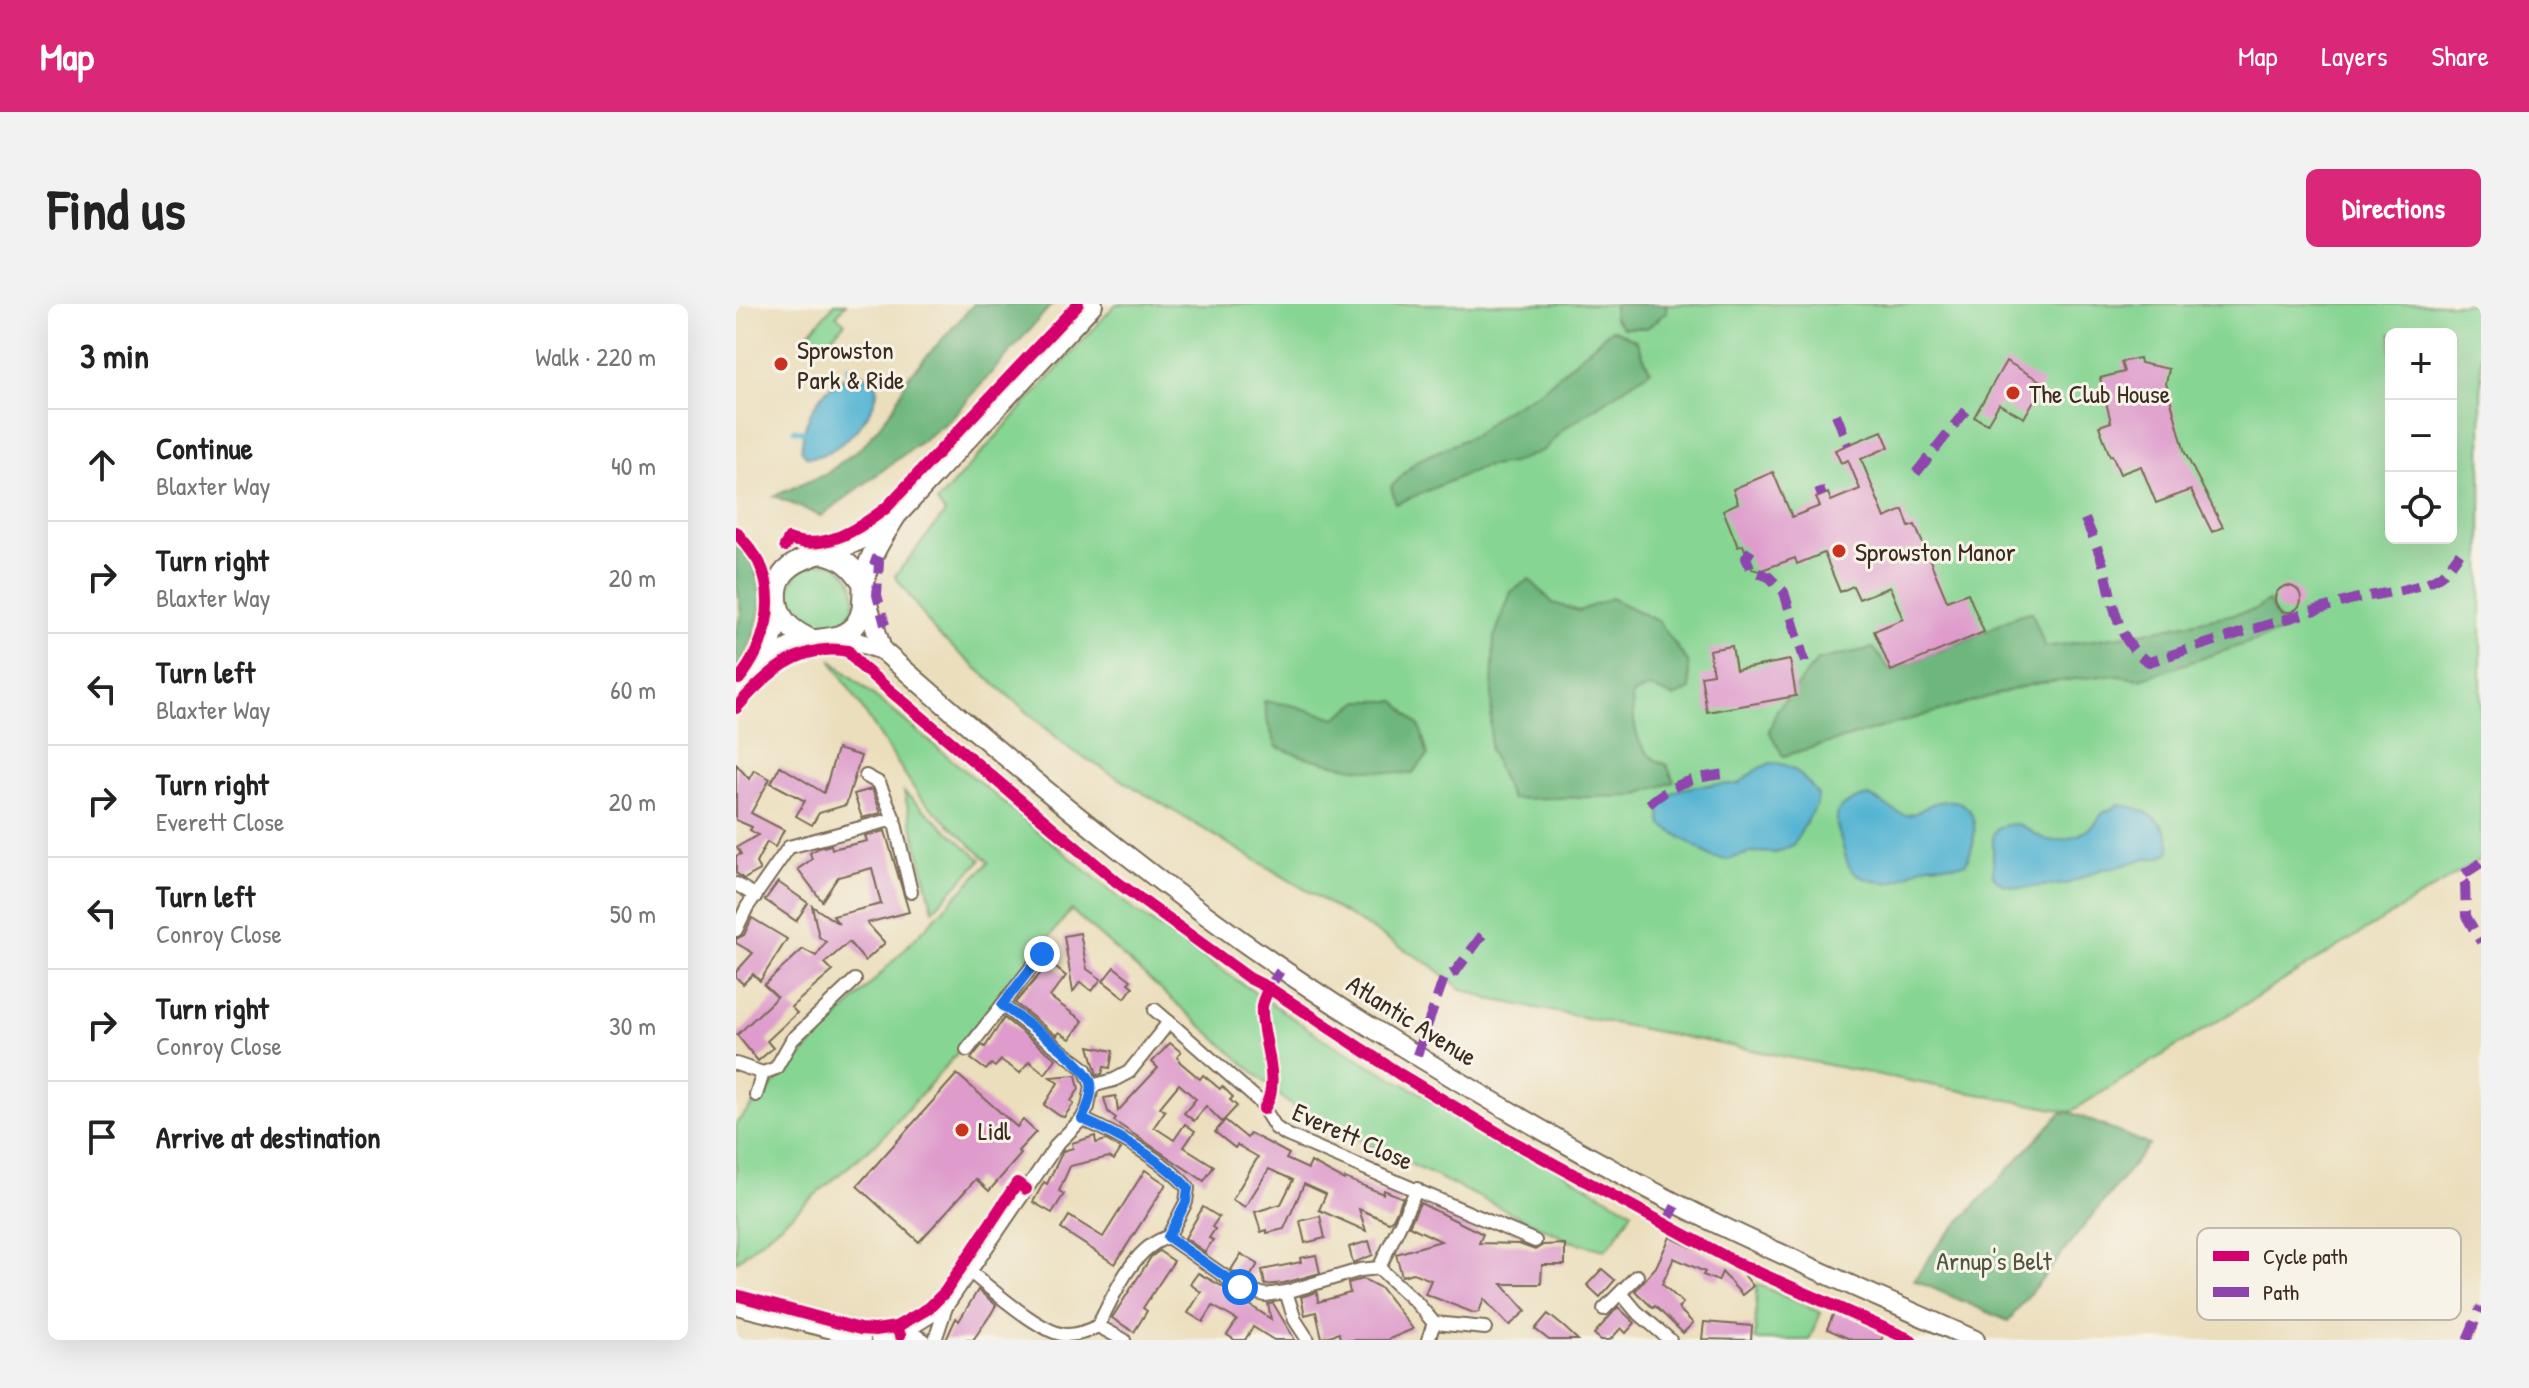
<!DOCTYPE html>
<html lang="en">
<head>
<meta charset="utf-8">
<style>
  :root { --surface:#fff; --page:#f2f2f2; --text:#222; --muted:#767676; --line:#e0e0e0; --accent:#db2777 }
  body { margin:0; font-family:"Patrick Hand",sans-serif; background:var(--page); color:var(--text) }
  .controls { position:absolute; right:24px; top:24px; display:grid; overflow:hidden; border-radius:12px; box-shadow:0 8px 32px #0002 }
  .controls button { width:72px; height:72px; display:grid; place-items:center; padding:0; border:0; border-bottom:2px solid var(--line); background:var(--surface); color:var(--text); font:40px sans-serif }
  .stop { position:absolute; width:24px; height:24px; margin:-18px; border:6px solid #1a73e8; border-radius:50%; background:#fff }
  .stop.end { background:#1a73e8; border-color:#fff; box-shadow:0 2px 8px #0008 }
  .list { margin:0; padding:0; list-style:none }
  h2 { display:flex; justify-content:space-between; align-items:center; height:104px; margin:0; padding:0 32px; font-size:34px }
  h2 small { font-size:26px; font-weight:400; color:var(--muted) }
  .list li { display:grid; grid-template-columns:52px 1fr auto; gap:24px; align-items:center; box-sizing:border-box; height:112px; padding:0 32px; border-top:2px solid var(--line) }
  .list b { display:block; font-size:30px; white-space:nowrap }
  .list p { margin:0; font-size:26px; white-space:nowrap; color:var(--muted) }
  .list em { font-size:26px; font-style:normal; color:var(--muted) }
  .icon { flex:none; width:44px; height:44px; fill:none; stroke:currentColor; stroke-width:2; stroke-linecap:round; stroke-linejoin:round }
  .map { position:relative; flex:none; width:1745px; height:1036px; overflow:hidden; border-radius:12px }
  header { display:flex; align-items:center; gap:48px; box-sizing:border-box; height:112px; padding:0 40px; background:var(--accent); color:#fff }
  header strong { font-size:38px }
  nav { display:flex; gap:44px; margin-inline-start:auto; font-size:28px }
  .intro { display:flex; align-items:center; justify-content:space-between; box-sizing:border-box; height:192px; padding:0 48px }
  h1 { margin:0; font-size:56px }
  .button { padding:20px 36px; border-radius:12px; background:var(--accent); color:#fff; font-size:28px; font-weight:700 }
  main { display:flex; gap:48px; padding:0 48px }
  aside { flex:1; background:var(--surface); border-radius:12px; box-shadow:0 8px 32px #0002 }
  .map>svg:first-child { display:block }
  .green { fill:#87d593; stroke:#618058; stroke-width:2; fill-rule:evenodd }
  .forest { fill:#6db67d; stroke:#54704e; stroke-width:2 }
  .water { fill:#53b4d2; stroke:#476f78; stroke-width:2 }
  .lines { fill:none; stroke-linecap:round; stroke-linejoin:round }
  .stream { stroke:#53b4d2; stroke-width:5 }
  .building { fill:#de9bcc }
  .street-casing { stroke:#796955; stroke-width:16 }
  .secondary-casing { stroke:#796955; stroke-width:22 }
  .primary-casing { stroke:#796955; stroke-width:24 }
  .street { stroke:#fff; stroke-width:12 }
  .secondary { stroke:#fff; stroke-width:18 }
  .primary { stroke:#fff; stroke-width:20 }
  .quiet { stroke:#8e44ad; stroke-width:10; stroke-dasharray:20 10; stroke-linecap:butt }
  .cycleway-casing { stroke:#f7f3e8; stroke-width:17 }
  .cycleway { stroke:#d6006c; stroke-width:12 }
  .route { stroke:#1a73e8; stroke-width:10 }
  .poi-dot { fill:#c8321e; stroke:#f7f3e8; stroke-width:3 }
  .labels { text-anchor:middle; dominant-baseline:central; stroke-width:6; stroke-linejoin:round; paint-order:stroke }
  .poi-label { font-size:26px; fill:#3b2a1e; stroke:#f7f3e8; text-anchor:start }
  .street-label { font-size:26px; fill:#3b2a1e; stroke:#f7f3e8 }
  .park-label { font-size:26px; fill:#4e553b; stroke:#f7f3e8 }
  .key { fill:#f7f3e8; stroke:#bfb7ab; stroke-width:2 }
  .key-label { font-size:22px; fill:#3b2a1e }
</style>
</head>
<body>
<header>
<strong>Map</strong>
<nav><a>Map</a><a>Layers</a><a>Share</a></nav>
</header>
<div class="intro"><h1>Find us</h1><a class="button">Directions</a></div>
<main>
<aside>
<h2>3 min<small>Walk · 220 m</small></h2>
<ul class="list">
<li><svg class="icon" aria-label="ahead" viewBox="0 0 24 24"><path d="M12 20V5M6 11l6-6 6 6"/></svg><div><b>Continue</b><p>Blaxter Way</p></div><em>40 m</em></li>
<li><svg class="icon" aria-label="right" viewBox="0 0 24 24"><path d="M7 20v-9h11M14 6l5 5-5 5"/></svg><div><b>Turn right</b><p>Blaxter Way</p></div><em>20 m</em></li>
<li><svg class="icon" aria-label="left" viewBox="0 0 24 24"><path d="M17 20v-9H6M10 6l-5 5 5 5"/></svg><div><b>Turn left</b><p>Blaxter Way</p></div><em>60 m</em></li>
<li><svg class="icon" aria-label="right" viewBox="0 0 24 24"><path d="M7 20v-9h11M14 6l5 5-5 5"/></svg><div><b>Turn right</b><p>Everett Close</p></div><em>20 m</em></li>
<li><svg class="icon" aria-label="left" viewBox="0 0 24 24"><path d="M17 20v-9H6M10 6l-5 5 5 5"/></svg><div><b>Turn left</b><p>Conroy Close</p></div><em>50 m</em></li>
<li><svg class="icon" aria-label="right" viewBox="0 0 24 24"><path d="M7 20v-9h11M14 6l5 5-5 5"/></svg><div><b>Turn right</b><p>Conroy Close</p></div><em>30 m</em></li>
<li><svg class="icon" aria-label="arrive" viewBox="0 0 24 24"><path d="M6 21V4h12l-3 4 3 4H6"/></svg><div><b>Arrive at destination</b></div></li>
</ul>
</aside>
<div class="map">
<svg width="1745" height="1036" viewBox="0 0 1745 1036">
  <rect width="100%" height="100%" fill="#f7f3e8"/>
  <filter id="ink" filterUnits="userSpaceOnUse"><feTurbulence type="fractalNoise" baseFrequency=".0125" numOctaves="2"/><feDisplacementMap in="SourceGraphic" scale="16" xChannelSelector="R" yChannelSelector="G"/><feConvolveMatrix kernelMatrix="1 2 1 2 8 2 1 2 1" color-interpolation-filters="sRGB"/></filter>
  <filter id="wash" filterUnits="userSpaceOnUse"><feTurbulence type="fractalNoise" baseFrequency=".006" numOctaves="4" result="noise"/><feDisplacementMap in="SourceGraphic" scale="32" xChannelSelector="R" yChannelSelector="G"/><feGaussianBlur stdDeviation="1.8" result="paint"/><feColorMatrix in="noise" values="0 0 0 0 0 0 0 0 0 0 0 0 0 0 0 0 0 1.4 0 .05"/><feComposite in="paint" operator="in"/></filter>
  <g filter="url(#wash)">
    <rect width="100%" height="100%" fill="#ebdebc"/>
    <!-- green -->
    <g class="green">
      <polygon points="99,0 110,0 100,11 109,19 86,42 73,29"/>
      <path d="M380,0H1745V555L1334,808L753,695L724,684L695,661L334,445L201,330L159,272L209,209L201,198ZM1655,30H1715V234H1655Z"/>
      <circle cx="86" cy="292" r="33"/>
      <polygon points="95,356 399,607 589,736 896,907 879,935 869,946 834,937 558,804 335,606 219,752 145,835 0,958 0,819 253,558 183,492"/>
      <polygon points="168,488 245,556 197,606"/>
      <polygon points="1021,980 1085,1009 1073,1036 1019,1036"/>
    </g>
    <!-- forest -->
    <g class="forest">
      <polygon points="238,0 316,0 214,116 85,212 38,192 90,170 128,141 158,103 172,73"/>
      <polygon points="878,0 930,0 931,8 911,24 887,24 878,14"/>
      <polygon points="876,25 900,36 914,67 826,126 808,146 776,159 747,163 660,200 655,183 680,157 739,131 763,110 806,86"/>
      <path d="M0,236C38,279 26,323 0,368V326L5,309L0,276Z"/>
      <path d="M793,275L817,299L843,307L875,294L922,317L952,358L954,386L937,393L914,383L896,391C897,420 899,451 931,461L938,478L895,492L775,495L754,446L758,334L775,288Z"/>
      <polygon points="1532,297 1548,327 1404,375 1375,371 1297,380 1047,452 1033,427 1041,406 1082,356 1137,344 1155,367 1248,328 1282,311 1296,308 1309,343 1405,329 1518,306"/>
      <path d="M528,397L555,401L600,414L624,397H660L684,423L692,451L676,470C629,467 586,461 541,443L532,420Z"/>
      <polygon points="1334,808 1413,841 1272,1017 1178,976 1203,940 1325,809"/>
    </g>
    <!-- water -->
    <g class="water">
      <path d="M120,69H126L141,81C144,109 99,156 71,153L65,146C68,112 85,80 120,69Z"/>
      <path d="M1035,459C1057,458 1069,475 1082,491L1080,502L1057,541L1040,549L1016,548L991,556L976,553L926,521C912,477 975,481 1002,480L1023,464Z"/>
      <path d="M1133,492C1144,497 1162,511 1171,511C1183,511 1189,501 1199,499C1243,486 1245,530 1230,559C1218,563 1206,559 1193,561C1170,566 1166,585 1134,576C1110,569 1112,560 1106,539C1095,508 1099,500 1133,492Z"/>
      <path d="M1382,501C1407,502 1436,519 1434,547L1424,554H1410L1378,564L1366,565L1331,580L1285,584L1266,580L1257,572V531L1261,524C1290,513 1289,529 1312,536C1326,539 1349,530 1359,520C1362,517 1363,513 1366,510C1371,506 1377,505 1382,501Z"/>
    </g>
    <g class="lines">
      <!-- stream -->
      <g class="stream">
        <polyline points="112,63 115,71"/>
        <polyline points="58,126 67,128"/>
      </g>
    </g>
    <g id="blocks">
      <!-- building -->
      <g class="building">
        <polygon points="1403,54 1404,59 1433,65 1430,79 1449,149 1487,223 1476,228 1455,186 1420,199 1405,162 1384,170 1376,151 1374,152 1363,122 1375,118 1364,74 1388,68 1385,58"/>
        <polygon points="1270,57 1308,79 1288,114 1263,100 1251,120 1238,113"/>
        <polygon points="1146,127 1153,143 1125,155 1149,214 1167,206 1173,223 1179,221 1211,297 1232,289 1248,328 1155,367 1138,327 1167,315 1154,283 1123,295 1117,282 1104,288 1088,249 1061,260 1059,254 1023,267 1016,265 1007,241 1002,243 987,206 1002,199 997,185 1037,168 1056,213 1084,202 1080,194 1092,189 1095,197 1124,185 1112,156 1105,159 1099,146"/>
        <circle cx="1552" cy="295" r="13"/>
        <polygon points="996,342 1000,366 1054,356 1060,392 971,408 965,372 977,370 973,346"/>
        <polygon points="101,445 125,452 110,501 83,509 76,521 60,512 69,497 35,479 44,462 88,489"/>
        <polygon points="0,460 13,475 18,466 34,475 15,509 48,526 39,543 31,538 20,559 24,566 8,575 0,569 0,552 5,550 1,543 22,531 14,526 16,523 0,516"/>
        <polygon points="136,485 145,509 126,514 118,490"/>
        <polygon points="149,527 173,608 131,619 149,639 129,657 113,638 89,659 97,667 55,703 61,709 31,737 37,744 22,757 1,731 41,693 28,681 67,645 80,652 90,638 83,633 76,602 103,620 97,612 145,600 136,564 102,573 86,597 62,565 76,555 74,549 83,544 95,541 96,545 131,537 129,532"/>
        <polygon points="42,578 72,599 60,617 29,596"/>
        <polygon points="16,614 51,635 24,677 17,670 7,680 0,673 0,668 17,649 0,639 0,635 8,631"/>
        <polygon points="344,629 351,665 365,675 356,687 344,678 337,688 328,632"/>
        <polygon points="315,660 330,672 314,693 347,717 334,735 323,728 321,732 279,699 309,664 311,666"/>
        <polygon points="378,663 395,676 392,679 397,683 389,694 367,677"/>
        <polygon points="268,714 320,755 309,770 293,757 284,769 265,756 259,763 255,760 250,766 235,755 246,741 249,743"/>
        <polygon points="434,739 445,748 441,753 444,758 464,775 467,771 484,785 486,782 497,793 494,796 501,802 486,818 470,802 458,817 448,809 460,795 443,780 424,803 429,807 418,823 438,836 449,820 459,827 448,843 478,862 468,877 378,817 380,814 372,808 368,794 380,792 382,807 422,764 416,758"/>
        <polygon points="353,742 377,747 374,764 368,763 366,770 361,771"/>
        <polygon points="221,770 281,823 287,816 300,828 282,847 285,850 253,887 240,875 183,938 121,882"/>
        <polygon points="340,771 343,785 335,797 338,799 328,813 324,812 308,801 322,779 314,773"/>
        <polygon points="489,816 511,834 514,829 553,850 550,855 572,865 575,858 608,876 609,874 647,890 648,886 667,894 657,915 653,918 623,905 630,927 583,906 590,890 568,880 548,925 531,929 531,926 525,928 519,908 545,900 557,876 533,865 509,903 496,896 522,853 501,841 499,844 479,828"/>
        <polygon points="359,832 360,839 370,836 385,845 378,856 373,853 334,862 323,887 328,890 316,909 297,898 308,878 311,880 327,847 337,844 336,839"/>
        <polygon points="409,866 430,880 379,960 325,925 333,912 367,933"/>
        <polygon points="684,899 747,930 743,939 783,940 799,946 807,941 829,940 829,961 806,961 805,980 766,980 790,1007 774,1021 771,1020 748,995 743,1008 738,1009 689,990 695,976 677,969 666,972 660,950 705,937 673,922"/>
        <polygon points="467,903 483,913 476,923 479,925 473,934 477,936 469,948 449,934"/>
        <polygon points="584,912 589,934 569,939 564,917"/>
        <polygon points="934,933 1005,967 1017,982 1006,991 986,968 982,977 967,971 969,968 938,954 926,980 947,999 942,1004 957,1019 947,1029 919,1002 917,1004 899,987 920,963"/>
        <polygon points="633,937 637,951 617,959 613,943"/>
        <polygon points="423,947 438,957 407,1004 411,1007 398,1028 376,1014 415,953"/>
        <polygon points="505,950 522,960 512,976 495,966"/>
        <polygon points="580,951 584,969 548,979 529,981 526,966 565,958 564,954"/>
        <polygon points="866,965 879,976 864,993 851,981"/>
        <polygon points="462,969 486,982 535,1015 532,1000 537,999 559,1036 538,1036 517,1023 509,1036 499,1036 491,1031 501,1016 477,1002 467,1018 452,1009 465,988 454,980"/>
        <polygon points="627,975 645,984 677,1025 651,1036 604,1036 603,1029 586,1034 580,1008 569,1011 565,993 581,988 582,998 614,989 612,979"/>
        <polygon points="242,986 260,1001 255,1010 237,1036 210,1036 220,1014 223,1017"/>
        <polygon points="882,1003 899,1019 890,1029 885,1024 874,1036 865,1036 858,1030"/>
        <polygon points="1099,1006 1150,1026 1145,1036 1116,1036 1091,1025"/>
        <polygon points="812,1010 828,1023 842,1036 813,1036 799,1025"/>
        <polygon points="968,1018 1016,1022 1015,1036 966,1035"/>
      </g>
    </g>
  </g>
  <g filter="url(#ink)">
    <use href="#blocks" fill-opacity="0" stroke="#796955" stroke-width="2"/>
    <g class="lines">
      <!-- street casing -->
      <g class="street-casing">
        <g id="street">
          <polyline points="158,515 175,588"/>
          <polyline points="0,580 20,592"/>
          <polyline points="0,626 11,603 53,543 158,515 143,479 130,472"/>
          <polyline points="266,701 349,765 356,782"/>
          <polyline points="433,718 523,797 540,824 551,831 799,937"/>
          <polyline points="231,746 306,650"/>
          <polyline points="0,760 27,769"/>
          <polyline points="20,791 27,769 40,764 56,736 119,676"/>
          <path d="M346,815C380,830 428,856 452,884L450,898L432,933"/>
          <polyline points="432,933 504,983 529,991 550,988 624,966 643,964 680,998 698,1019 692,1036"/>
          <polyline points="643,964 681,885"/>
          <path d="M234,968C256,985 305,1030 331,1031C343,1031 352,1027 362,1022"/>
          <polyline points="550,988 559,1016 572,1036"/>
          <polyline points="885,989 900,1007 934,1036"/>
          <polyline points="0,1004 128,1036"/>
          <polyline points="868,1005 901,972"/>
          <polyline points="698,1019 749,1024"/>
          <path d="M362,1022C378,991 396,944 432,933"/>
          <polyline points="362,1022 388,1036"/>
          <polyline points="164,1031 210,1003"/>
          <polyline points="141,1036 179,1031 188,1036"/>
          <polyline points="199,1036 210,1003 322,839 346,815 352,803 356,782 378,776 393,768 433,718 419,706"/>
        </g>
      </g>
      <!-- secondary casing -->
      <g class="secondary-casing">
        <g id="secondary">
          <polyline points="129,291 146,346"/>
          <path d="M94,336L125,339L146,346C300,482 461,615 636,724C745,792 857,858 971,915C1059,958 1150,996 1239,1036"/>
        </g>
      </g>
      <!-- primary casing -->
      <g class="primary-casing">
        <g id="primary">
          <path d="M87,249C108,254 116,262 128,280"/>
          <path d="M75,336C59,328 46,320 42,302C32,255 82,252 113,240C127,235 139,227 150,218"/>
          <polyline points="21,364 33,342 44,309"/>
          <path d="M0,390C19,369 37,352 63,340C83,332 104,340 120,320C130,307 126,293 128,278C132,253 147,232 160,211L356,0"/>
        </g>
      </g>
      <!-- street -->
      <use href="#street" class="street"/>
      <!-- secondary -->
      <use href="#secondary" class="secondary"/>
      <!-- primary -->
      <use href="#primary" class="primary"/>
      <!-- quiet -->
      <g class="quiet">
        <polyline points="1100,110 1112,141"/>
        <polyline points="1180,169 1232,104"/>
        <polyline points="1083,184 1086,192"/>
        <path d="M1349,215C1355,229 1361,242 1366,257C1377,291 1379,340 1413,358C1480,336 1547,316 1614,296C1641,289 1681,287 1704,272C1712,266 1718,257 1724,249"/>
        <polyline points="1015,246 1010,254 1015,266 1033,273 1048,288 1069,358"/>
        <polyline points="135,255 143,258 141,291 149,321"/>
        <path d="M913,500C936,480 959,473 989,470"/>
        <polyline points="1745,559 1725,572 1729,579 1730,612 1745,638"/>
        <polyline points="533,684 546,664"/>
        <polyline points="681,751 708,674 720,667 750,626"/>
        <polyline points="930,920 941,899"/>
        <polyline points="1731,1036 1745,1003"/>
      </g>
      <!-- cycleway casing -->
      <g class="cycleway-casing">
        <g id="cycleway">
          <path d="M0,228C8,238 17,247 23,258C42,297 29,343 3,375"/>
          <path d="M49,242L53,235C88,248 123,225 150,204L342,0"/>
          <path d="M0,404C30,370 63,338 112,347L125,362L381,578L513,674L533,684L665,771L772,835L1001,959L1175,1036"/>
          <path d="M528,805C547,776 524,735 526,702C527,696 530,690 533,684"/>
          <polyline points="0,991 124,1025 139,1026 160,1023 164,1031"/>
          <polyline points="160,1023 193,1004 209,988 281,879 290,885"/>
        </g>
      </g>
      <!-- cycleway -->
      <use href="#cycleway" class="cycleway"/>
    </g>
  </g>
  <g class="lines" filter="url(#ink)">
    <!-- route -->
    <path class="route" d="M306,650L266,701C287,717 349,757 355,779C357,791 351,805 346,815C380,830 427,856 452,884L450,898L432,933L504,983"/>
  </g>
  <!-- markers -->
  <g class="poi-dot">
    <circle cx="45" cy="60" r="8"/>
    <circle cx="1277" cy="89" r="8"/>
    <circle cx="1103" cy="247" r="8"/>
    <circle cx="226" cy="826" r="8"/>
  </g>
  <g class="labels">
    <!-- poi labels -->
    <g class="poi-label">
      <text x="61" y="45">Sprowston<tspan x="61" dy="30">Park &amp; Ride</tspan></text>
      <text x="1293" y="89">The Club House</text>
      <text x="1119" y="247">Sprowston Manor</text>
      <text x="242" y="826">Lidl</text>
    </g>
    <!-- street labels -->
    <g class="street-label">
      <text transform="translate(676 716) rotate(32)">Atlantic Avenue</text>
      <text transform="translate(617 832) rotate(24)">Everett Close</text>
    </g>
    <!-- park labels -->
    <g class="park-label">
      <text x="1258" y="956">Arnup's Belt</text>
    </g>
  </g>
  <!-- legend -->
  <rect x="1461" y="924" width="264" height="92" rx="12" class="key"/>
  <rect x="1477" y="947" width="36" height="10" fill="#d6006c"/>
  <rect x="1477" y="983" width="36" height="10" fill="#8e44ad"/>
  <g class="key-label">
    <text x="1527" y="960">Cycle path</text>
    <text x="1527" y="996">Path</text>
  </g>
</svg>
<div class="controls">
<button>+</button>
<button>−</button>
<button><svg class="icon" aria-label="locate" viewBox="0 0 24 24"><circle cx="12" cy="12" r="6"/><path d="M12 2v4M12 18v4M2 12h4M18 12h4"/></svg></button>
</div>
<div class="stop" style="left:504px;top:983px"></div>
<div class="stop end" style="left:306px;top:650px"></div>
</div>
</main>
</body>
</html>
